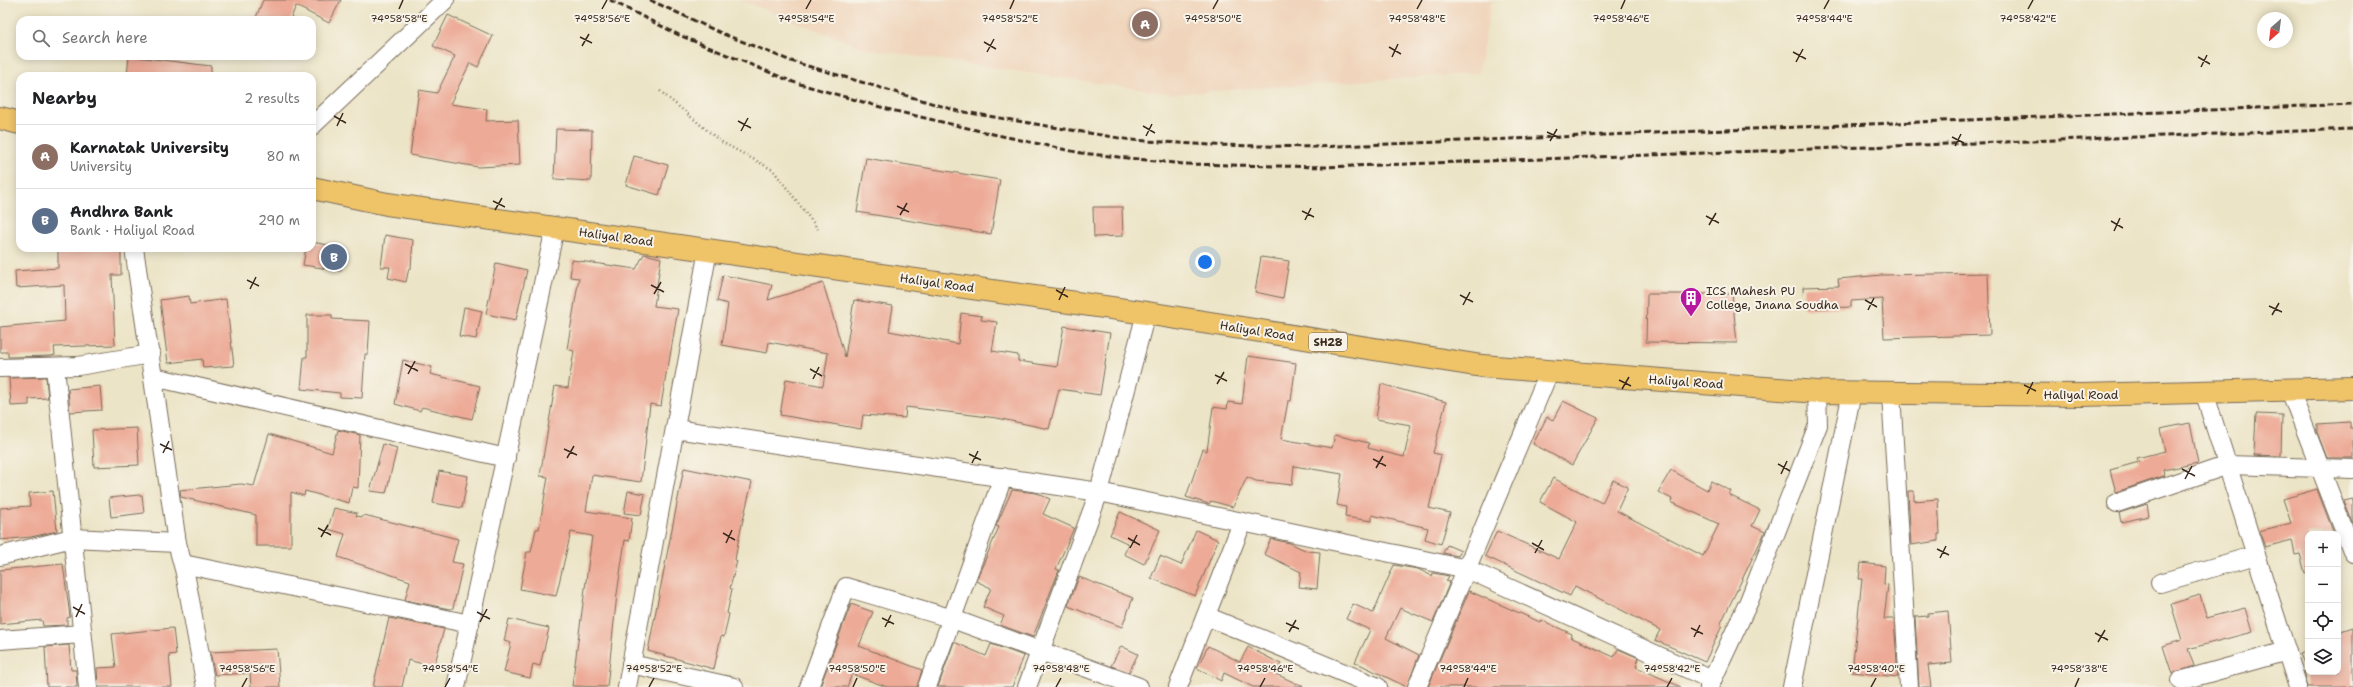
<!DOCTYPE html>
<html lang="en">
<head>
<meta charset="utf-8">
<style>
  :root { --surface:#fff; --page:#f2f2f2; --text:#202124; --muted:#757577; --line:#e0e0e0; --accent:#2563eb }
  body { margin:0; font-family:"Shantell Sans",sans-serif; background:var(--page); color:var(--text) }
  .controls { position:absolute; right:12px; bottom:12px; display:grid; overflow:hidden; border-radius:8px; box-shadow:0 2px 10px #0003 }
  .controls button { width:36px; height:36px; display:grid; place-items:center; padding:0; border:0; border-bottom:1px solid var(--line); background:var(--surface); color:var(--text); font:20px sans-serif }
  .compass { position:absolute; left:2257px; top:12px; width:36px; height:36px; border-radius:50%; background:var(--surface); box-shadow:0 2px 10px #0003; rotate:208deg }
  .you { position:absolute; left:1205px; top:262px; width:14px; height:14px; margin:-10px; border:3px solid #fff; border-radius:50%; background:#1a73e8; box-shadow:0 0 0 6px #1a73e833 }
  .badge { display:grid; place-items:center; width:26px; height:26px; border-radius:50%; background:var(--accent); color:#fff; font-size:13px; font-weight:700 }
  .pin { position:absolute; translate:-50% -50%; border:2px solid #fff; box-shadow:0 1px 4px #0006 }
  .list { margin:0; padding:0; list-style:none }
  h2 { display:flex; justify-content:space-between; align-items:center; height:52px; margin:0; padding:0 16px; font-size:17px }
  h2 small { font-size:13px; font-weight:400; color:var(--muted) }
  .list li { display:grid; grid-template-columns:26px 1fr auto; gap:12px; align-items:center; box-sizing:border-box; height:64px; padding:0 16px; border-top:1px solid var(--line) }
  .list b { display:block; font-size:15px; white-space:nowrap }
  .list p { margin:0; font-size:13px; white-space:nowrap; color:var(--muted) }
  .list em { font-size:13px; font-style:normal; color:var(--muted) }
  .icon { flex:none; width:22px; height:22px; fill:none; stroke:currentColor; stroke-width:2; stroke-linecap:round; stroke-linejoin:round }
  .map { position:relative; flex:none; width:2353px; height:687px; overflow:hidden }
  .search { position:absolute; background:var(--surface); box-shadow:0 2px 10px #0003; left:16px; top:16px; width:300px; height:44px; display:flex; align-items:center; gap:10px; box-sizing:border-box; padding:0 14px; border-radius:12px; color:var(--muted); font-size:15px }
  .panel { position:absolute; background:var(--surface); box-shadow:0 2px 10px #0003; left:16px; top:72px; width:300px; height:180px; border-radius:12px }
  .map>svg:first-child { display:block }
  .built { fill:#f0d5bc }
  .building { fill:#edab97 }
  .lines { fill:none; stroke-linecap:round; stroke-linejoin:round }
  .street-casing { stroke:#796b59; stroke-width:20 }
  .primary-casing { stroke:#796b59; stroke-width:24 }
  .path { stroke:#796b59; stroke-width:2.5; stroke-dasharray:1 3; stroke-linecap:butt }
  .street { stroke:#fff; stroke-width:18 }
  .primary { stroke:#efc469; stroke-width:22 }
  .rail { stroke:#3b2a1e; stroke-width:3; stroke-dasharray:6 3; stroke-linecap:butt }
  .ticks { fill:none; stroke:#3b2a1e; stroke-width:1.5 }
  .labels { text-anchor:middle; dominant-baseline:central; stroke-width:4; stroke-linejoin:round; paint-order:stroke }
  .shield { fill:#f7f3e8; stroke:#73665b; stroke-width:1 }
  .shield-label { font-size:11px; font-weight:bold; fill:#3b2a1e }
  .street-label { font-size:12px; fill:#3b2a1e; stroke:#f7f3e8 }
  .poi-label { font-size:12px; fill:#3b2a1e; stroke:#f7f3e8; text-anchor:start }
  .ticks-label { font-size:10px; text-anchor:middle; fill:#3b2a1e; stroke:#f7f3e8; stroke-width:4; stroke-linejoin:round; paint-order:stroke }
</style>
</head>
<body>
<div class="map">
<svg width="2353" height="687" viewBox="0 0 2353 687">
  <rect width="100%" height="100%" fill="#f7f3e8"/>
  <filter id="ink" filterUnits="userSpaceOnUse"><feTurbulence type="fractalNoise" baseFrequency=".025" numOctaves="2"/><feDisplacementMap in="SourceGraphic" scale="8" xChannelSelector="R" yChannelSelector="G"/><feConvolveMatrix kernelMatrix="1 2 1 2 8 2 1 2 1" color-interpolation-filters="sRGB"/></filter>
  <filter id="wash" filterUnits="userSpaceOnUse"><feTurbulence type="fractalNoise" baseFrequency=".012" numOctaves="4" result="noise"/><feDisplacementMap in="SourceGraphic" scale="16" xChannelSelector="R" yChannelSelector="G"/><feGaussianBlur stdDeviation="0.9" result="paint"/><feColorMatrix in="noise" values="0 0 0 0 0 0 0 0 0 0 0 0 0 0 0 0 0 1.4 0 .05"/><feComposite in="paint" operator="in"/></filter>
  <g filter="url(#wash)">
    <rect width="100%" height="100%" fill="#ece4c6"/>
    <!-- built -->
    <polygon class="built" points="740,0 1492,0 1478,73 1172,94 866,49"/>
    <g id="blocks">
      <!-- building -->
      <g class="building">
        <polygon points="263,0 341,0 329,23 296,6 290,20 255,20"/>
        <polygon points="448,15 493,36 478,67 470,63 450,104 487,109 486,121 518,120 520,165 478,167 410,155 419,90 437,93 455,56 433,46"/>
        <polygon points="129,56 211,66 211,76 127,76"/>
        <polygon points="556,129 592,130 591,181 554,179"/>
        <polygon points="634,156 668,165 659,195 626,185"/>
        <polygon points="866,158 1000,180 991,234 857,212"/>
        <polygon points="1093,207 1122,207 1123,236 1094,237"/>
        <polygon points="385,235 413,240 411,268 409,268 406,282 388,278 390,267 381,267"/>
        <polygon points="312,242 344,248 341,271 303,265 306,248 312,248"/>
        <polygon points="58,248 121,248 121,275 112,275 115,345 54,347 55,355 51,356 8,357 8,352 0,352 0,327 65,321 64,285 16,288 15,271 58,268"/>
        <polygon points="644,254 661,258 654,306 678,309 668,368 667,368 661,406 650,404 641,482 592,475 586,511 632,518 629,541 625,540 617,594 607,687 572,686 592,536 571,532 556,596 520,589 527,552 531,552 536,529 539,529 548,477 540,476 555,386 568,388 574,351 567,349 579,278 570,277 572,260 636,269"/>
        <polygon points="1261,257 1289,261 1283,298 1255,292"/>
        <polygon points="496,263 527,270 516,320 486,314"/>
        <polygon points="1988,273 1990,335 1884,338 1882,299 1851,301 1851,307 1804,309 1803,287 1839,286 1838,279 1882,275"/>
        <polygon points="723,275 772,285 768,300 823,283 845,357 854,300 893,306 889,331 958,344 961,313 982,316 981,320 997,322 992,351 1018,355 1018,361 1057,367 1064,326 1110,333 1100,395 1059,389 1049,429 997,418 906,407 905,418 863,415 861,429 780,415 786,379 823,386 828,353 769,342 767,353 722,345 728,304 717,301"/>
        <polygon points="1647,294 1732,294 1737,343 1646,342"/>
        <polygon points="189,296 190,304 226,299 234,366 203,368 202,359 168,363 160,300"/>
        <polygon points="464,307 482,311 476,339 459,336"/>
        <polygon points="307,315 332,315 332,319 370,321 368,354 365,354 362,398 340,397 340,393 301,389 304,357 307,357"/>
        <polygon points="1248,356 1296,363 1291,401 1288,401 1281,439 1332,448 1335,435 1369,443 1368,448 1404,457 1411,425 1376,419 1381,384 1446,402 1433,453 1441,455 1429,508 1450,513 1441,544 1425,539 1428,528 1372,515 1372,521 1345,517 1346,507 1337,505 1342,474 1294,466 1292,485 1256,481 1247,477 1233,507 1211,501 1209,504 1186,497 1203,449 1207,451 1213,407 1227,409 1228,402 1242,404"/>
        <polygon points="403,360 432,367 430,374 480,386 472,419 422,407 420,411 395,404"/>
        <polygon points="46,377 48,398 29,399 29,405 11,406 9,378"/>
        <polygon points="100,386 102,410 70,412 68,389"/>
        <polygon points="1563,401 1598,418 1572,465 1533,444 1547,417 1553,420"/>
        <polygon points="2256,414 2282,415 2281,456 2254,455"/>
        <polygon points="2350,422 2350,428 2353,428 2353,458 2327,458 2317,432 2317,424"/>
        <polygon points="2190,423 2198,463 2163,470 2164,476 2116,492 2110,470 2139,462 2137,458 2165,451 2160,429"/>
        <polygon points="137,428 139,465 94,467 92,430"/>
        <polygon points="338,430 360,435 358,488 352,487 349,503 305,491 304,496 291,492 291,546 256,546 256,515 181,497 180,490 241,484 254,486 269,434 332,453"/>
        <polygon points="383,444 397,448 386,493 370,491"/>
        <polygon points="684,468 752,482 739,537 735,560 737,561 730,588 732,589 727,613 729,614 724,637 721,636 714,669 648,651"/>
        <polygon points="1671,470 1707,490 1711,481 1731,491 1729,495 1760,510 1752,526 1765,532 1720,625 1722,626 1705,662 1655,640 1660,630 1575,586 1570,596 1485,556 1497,531 1559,559 1577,522 1540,502 1553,478 1602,503 1613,480 1628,487 1617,511 1703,556 1719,524 1671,502 1672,499 1658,492"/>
        <polygon points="439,471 468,476 462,508 433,503"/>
        <polygon points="2317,489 2334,534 2308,534 2308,572 2305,573 2300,554 2295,555 2292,540 2265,547 2259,531 2291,523 2283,499"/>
        <polygon points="1012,490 1036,493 1050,499 1043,514 1074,528 1056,569 1059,570 1033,637 1000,625 1004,616 983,607 991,588 976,581 999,527 996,526"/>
        <polygon points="53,491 57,531 31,537 0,540 0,508 30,506 29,493"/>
        <polygon points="628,491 645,494 641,515 624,513"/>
        <polygon points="1908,491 1914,491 1914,501 1938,499 1940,534 1938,534 1938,541 1911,545"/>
        <polygon points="139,495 142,495 144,513 111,517 109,498"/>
        <polygon points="2353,499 2353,524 2344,501"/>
        <polygon points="2147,504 2149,516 2121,522 2119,513"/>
        <polygon points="334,508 357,513 356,516 363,517 364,515 458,539 452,562 463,564 453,608 450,609 405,600 410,581 338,557 345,534 328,529"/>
        <polygon points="1120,512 1160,530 1144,564 1124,554 1129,544 1110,535"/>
        <polygon points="1196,530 1218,540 1195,596 1151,578 1160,556 1181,565"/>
        <polygon points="1271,539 1290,543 1307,551 1320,552 1317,589 1299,587 1301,572 1264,554"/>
        <polygon points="1447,545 1461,551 1458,556 1443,553"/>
        <polygon points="1861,563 1885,566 1884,584 1888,585 1884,619 1894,619 1898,677 1852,672 1862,579 1859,579"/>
        <polygon points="63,564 70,617 67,618 67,625 43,626 42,620 0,624 0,570"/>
        <polygon points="1394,565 1418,569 1432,576 1433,573 1449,576 1446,581 1450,582 1433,622 1400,608 1386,638 1419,655 1407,687 1355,662 1370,630 1346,619 1353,604 1373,613"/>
        <polygon points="1079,577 1133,598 1122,627 1068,606"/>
        <polygon points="1469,591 1540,622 1541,620 1572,634 1570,637 1614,657 1618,649 1639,658 1636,667 1681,687 1428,687"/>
        <polygon points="2200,595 2207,618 2245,608 2252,632 2188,649 2194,666 2172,674 2163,646 2182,640 2171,604"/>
        <polygon points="851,604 873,612 859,646 922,670 917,687 887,687 852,674 847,687 820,687"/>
        <polygon points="1948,611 1952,663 1928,665 1931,687 1919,687 1915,617 1928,616 1928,613"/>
        <polygon points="389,618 444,629 434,667 408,660 402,687 373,687"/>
        <polygon points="509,619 549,628 540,666 533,664 530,678 504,672 511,643 504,641"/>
        <polygon points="2353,627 2353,687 2308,687 2304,671 2307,670 2300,654 2308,651 2308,672 2338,672 2338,632"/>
        <polygon points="173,628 176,654 169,655 172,687 98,687 97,668 116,667 112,634"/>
        <polygon points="954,642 986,656 991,644 1024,656 1012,687 938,687"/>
        <polygon points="69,645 71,670 76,670 77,687 47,687 45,647"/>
        <polygon points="1121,646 1138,654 1129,672 1111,666"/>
        <polygon points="1208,646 1240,662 1248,647 1281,664 1276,674 1304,687 1253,687 1224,673 1221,681 1197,668"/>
        <polygon points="277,649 280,687 251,687 250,673 215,675 210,652"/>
      </g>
    </g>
  </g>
  <g filter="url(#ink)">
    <use href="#blocks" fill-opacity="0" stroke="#796b59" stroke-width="1"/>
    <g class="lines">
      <!-- street casing -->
      <g class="street-casing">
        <g id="street">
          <polyline points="312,126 445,0"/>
          <polyline points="134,248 177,543 185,573 206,687"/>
          <polyline points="55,367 88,687"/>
          <polyline points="0,368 78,366 151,354"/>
          <polyline points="154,377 506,458"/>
          <polyline points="2290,390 2353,553"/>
          <polyline points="2204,392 2298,687"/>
          <polyline points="1891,393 1909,687"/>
          <polyline points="675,429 1099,492 1467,569 1712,680"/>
          <polyline points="2117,503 2228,465 2353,469"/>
          <polyline points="0,556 72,538 177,543"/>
          <polyline points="183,564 470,624"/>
          <polyline points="2160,583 2256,555"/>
          <polyline points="1206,616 1378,687"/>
          <polyline points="0,640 82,634"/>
          <polyline points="631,664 734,687"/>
          <polyline points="2180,681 2287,651"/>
          <polyline points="456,687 555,228"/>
          <polyline points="627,687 708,250"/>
          <polyline points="809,687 846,587 950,618 1139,687"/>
          <polyline points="927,687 1003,477"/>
          <polyline points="1027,687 1099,492 1146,313"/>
          <polyline points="1178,687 1242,523"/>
          <polyline points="1417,687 1549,372"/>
          <polyline points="1709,687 1749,601 1818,425 1817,392"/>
          <polyline points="1792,687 1852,392"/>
        </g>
      </g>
      <!-- primary casing -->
      <g class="primary-casing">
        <g id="primary">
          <polyline points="0,118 20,123"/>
          <polyline points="312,188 387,204 1146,313 1482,366 1817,392 2082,395 2353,388"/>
        </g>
      </g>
      <!-- path -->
      <polyline class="path" points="660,91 720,141 773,170 818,229"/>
      <!-- street -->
      <use href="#street" class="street"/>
      <!-- primary -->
      <use href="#primary" class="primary"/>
      <!-- rail -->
      <g class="rail">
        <polyline points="610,0 679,35 793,82 891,110 993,134 1081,153 1184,164 1325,167 2353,129"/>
        <polyline points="650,0 721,33 791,61 958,111 1131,140 1211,145 1317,147 2353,104"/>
      </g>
    </g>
  </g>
  <!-- ticks -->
  <path class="ticks" d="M399,9L403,0M602,9L607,0M806,9L811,0M1010,9L1014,0M1213,9L1218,0M1417,9L1422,0M1621,9L1625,0M1824,9L1829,0M2028,9L2033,0M580,37L592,43M984,42L996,49M582,46L589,34M1389,47L1401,54M987,52L994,39M1793,52L1806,59M1392,57L1398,44M2198,57L2210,64M1796,62L1803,49M2201,67L2207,55M334,116L346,123M738,121L751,128M337,126L343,113M1143,126L1155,133M741,131L748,118M1547,132L1560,138M1146,136L1152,124M1952,137L1964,143M1550,141L1557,129M1955,146L1961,134M493,201L505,207M897,206L909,212M495,210L502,198M1302,211L1314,217M900,215L907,203M1706,216L1719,223M1305,220L1311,208M2111,221L2123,228M1709,225L1716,213M2114,231L2120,218M247,280L259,286M651,285L664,292M250,289L256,277M1056,290L1068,297M654,294L661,282M1460,295L1473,302M1059,300L1065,287M1865,300L1877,307M1463,305L1470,292M2269,306L2282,312M1868,310L1874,298M2272,315L2279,303M405,364L418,371M810,369L822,376M408,374L415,361M1215,375L1227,381M813,379L819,367M1619,380L1631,386M1217,384L1224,372M2024,385L2036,391M1622,389L1629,377M2027,394L2033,382M160,444L172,450M564,449L577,455M163,453L169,441M969,454L981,460M567,458L574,446M1373,459L1386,466M972,463L978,451M1778,464L1790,471M1376,468L1383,456M2182,469L2195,476M1781,474L1787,461M2185,479L2192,466M318,528L331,535M723,533L735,540M321,537L328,525M1128,538L1140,545M726,543L732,530M1532,543L1544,550M1130,548L1137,535M1937,549L1949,555M1535,553L1542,540M1940,558L1946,546M73,607L85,614M477,612L490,619M76,617L82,604M882,618L894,624M480,622L487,609M1286,623L1299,629M885,627L891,615M1691,628L1703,634M1289,632L1296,620M2095,633L2108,640M1694,637L1700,625M2098,642L2105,630M242,687L247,678M445,687L450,678M649,687L654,678M853,687L857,678M1056,687L1061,678M1260,687L1265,678M1464,687L1468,678M1667,687L1672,678M1871,687L1876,678M2075,687L2079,678"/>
  <!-- icons -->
  <defs>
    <g id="building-pin" transform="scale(1.15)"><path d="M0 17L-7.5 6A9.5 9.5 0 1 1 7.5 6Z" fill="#b5179e" stroke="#f7f3e8"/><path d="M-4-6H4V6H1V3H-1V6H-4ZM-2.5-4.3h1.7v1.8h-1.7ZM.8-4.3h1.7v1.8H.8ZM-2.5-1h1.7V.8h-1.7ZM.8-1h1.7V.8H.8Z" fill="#fff"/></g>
  </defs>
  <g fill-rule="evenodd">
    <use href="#building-pin" x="1691" y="298"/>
  </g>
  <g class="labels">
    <!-- shield labels -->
    <rect class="shield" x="1309" y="333" width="38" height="18" rx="3"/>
    <g class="shield-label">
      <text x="1328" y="342">SH28</text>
    </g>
    <!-- street labels -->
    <g class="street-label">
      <text transform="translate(616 237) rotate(8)">Haliyal Road</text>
      <text transform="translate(937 283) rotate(8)">Haliyal Road</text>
      <text transform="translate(1257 331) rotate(9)">Haliyal Road</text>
      <text transform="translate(1686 382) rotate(4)">Haliyal Road</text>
      <text x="2081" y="395">Haliyal Road</text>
    </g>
    <!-- poi labels -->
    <g class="poi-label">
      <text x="1706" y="291">ICS Mahesh PU<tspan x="1706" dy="14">College, Jnana Soudha</tspan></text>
    </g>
  </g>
  <g class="ticks-label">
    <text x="399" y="22">74°58'58"E</text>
    <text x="602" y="22">74°58'56"E</text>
    <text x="806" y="22">74°58'54"E</text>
    <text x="1010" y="22">74°58'52"E</text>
    <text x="1213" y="22">74°58'50"E</text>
    <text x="1417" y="22">74°58'48"E</text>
    <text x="1621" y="22">74°58'46"E</text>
    <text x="1824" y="22">74°58'44"E</text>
    <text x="2028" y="22">74°58'42"E</text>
    <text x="247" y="672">74°58'56"E</text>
    <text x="450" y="672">74°58'54"E</text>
    <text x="654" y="672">74°58'52"E</text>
    <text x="857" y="672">74°58'50"E</text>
    <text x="1061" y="672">74°58'48"E</text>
    <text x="1265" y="672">74°58'46"E</text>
    <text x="1468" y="672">74°58'44"E</text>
    <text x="1672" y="672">74°58'42"E</text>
    <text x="1876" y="672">74°58'40"E</text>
    <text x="2079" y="672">74°58'38"E</text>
  </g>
</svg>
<div class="controls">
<button>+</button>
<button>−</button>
<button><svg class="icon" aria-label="locate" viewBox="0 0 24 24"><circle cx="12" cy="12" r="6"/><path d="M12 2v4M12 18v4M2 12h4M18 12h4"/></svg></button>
<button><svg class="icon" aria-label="layers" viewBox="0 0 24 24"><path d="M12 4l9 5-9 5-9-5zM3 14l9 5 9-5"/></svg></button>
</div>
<svg class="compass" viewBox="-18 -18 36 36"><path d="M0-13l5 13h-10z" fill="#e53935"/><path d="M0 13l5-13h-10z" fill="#757577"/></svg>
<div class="you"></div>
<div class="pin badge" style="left:1145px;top:24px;background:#8d6e63">A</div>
<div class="pin badge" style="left:334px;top:257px;background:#5c6f8a">B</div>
<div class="search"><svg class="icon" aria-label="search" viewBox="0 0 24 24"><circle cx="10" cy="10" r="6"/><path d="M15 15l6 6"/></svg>Search here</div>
<section class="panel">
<h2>Nearby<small>2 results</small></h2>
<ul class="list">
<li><span class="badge" style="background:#8d6e63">A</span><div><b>Karnatak University</b><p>University</p></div><em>80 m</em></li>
<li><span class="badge" style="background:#5c6f8a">B</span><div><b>Andhra Bank</b><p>Bank · Haliyal Road</p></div><em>290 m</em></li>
</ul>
</section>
</div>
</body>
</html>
